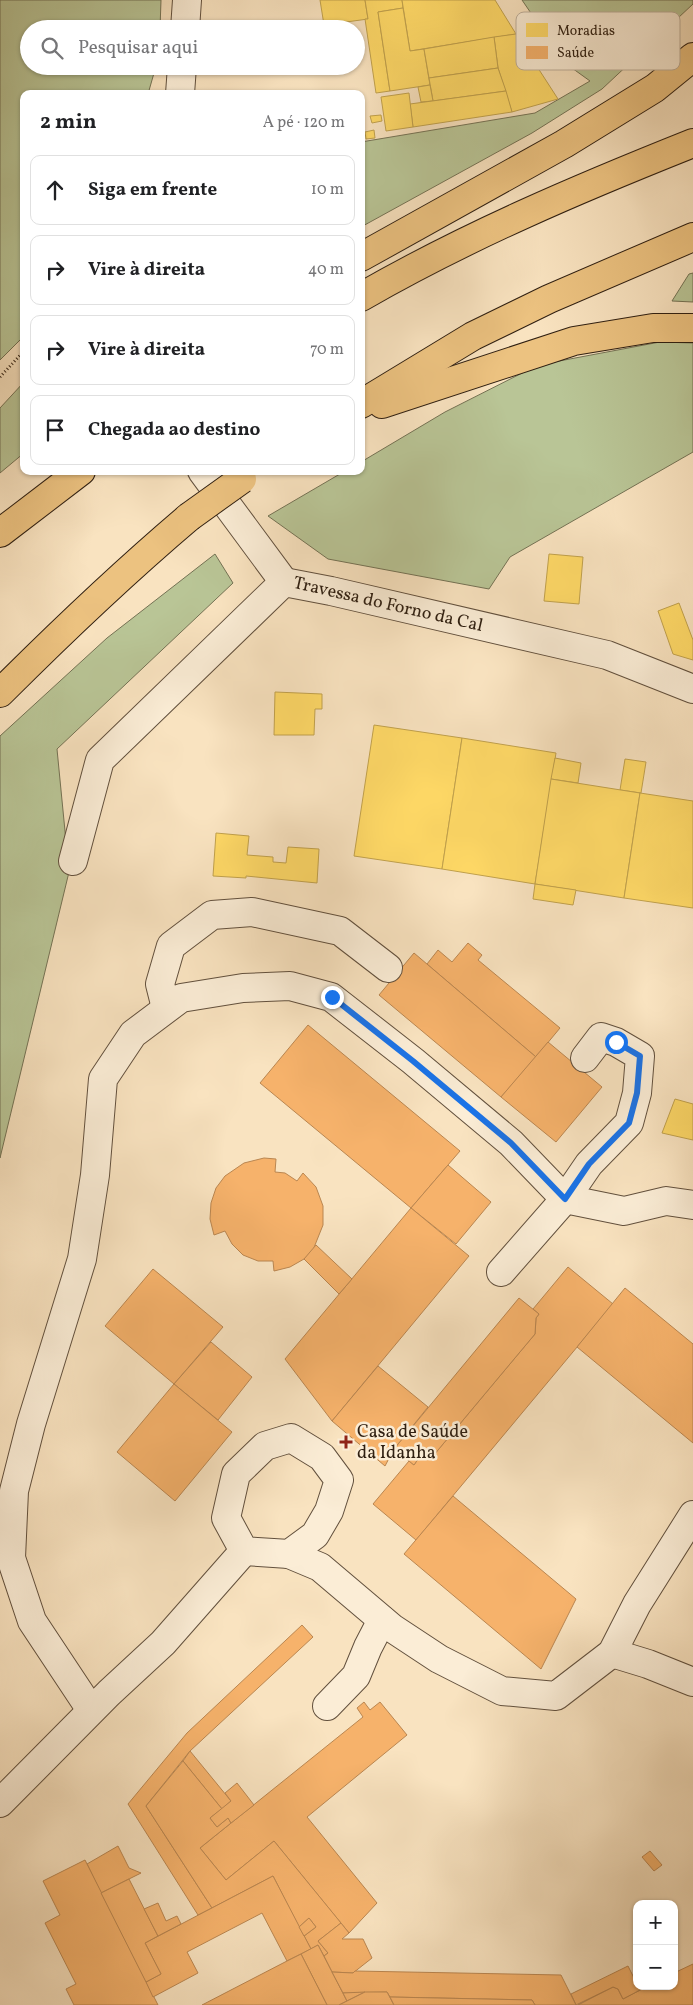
<!DOCTYPE html>
<html lang="pt">
<head>
<meta charset="utf-8">
<style>
  :root { --surface:#fff; --page:#f2f2f2; --text:#202124; --muted:#757577; --line:#e0e0e0 }
  body { margin:0; font-family:Vollkorn,serif; background:var(--page); color:var(--text) }
  .controls { position:absolute; right:15px; bottom:15px; display:grid; overflow:hidden; border-radius:10px; box-shadow:0 1px 4px #0004 }
  .controls button { width:45px; height:45px; display:grid; place-items:center; padding:0; border:0; border-bottom:1px solid var(--line); background:var(--surface); color:var(--text); font:25px sans-serif }
  .stop { position:absolute; width:15px; height:15px; margin:-11px; border:4px solid #1a73e8; border-radius:50%; background:#fff }
  .stop.end { background:#1a73e8; border-color:#fff; box-shadow:0 1px 5px #0008 }
  .list { margin:0; padding:0; list-style:none }
  h2 { display:flex; justify-content:space-between; align-items:center; height:65px; margin:0; padding:0 20px; font-size:21px }
  h2 small { font-size:16px; font-weight:400; color:var(--muted) }
  .list li { display:grid; grid-template-columns:32px 1fr auto; gap:15px; align-items:center; box-sizing:border-box; height:70px; margin:0 10px 10px; padding:0 10px; border:1px solid var(--line); border-radius:10px }
  .list b { display:block; font-size:19px; white-space:nowrap }
  .list em { font-size:16px; font-style:normal; color:var(--muted) }
  .icon { flex:none; width:28px; height:28px; fill:none; stroke:currentColor; stroke-width:2; stroke-linecap:round; stroke-linejoin:round }
  .map { position:relative; flex:none; width:693px; height:2005px; overflow:hidden }
  .search { position:absolute; background:var(--surface); box-shadow:0 1px 4px #0004; left:20px; top:20px; width:345px; height:55px; display:flex; align-items:center; gap:12px; box-sizing:border-box; padding:0 18px; border-radius:28px; color:var(--muted); font-size:19px }
  .panel { position:absolute; background:var(--surface); box-shadow:0 1px 4px #0004; left:20px; top:90px; width:345px; height:385px; border-radius:10px }
  .map>svg:first-child { display:block }
  .green { fill:#b9c596; stroke:#747254 }
  .homes { fill:#ffd966; stroke:#c1a14c }
  .health { fill:#f6b26b; stroke:#ba8650 }
  .lines { fill:none; stroke-linecap:round; stroke-linejoin:round }
  .minor-casing { stroke:#62503d; stroke-width:30 }
  .highway-casing { stroke:#2f1f11; stroke-width:30 }
  .path { stroke:#2f1f11; stroke-width:3; stroke-dasharray:1 2.5; stroke-linecap:butt }
  .minor { stroke:#fbedd6; stroke-width:28 }
  .highway { stroke:#ecc280; stroke-width:28 }
  .highway-bridge-casing { stroke:#2f1f11; stroke-width:30; stroke-linecap:butt }
  .highway-bridge { stroke:#ecc280; stroke-width:28 }
  .route { stroke:#1a73e8; stroke-width:6 }
  .poi-dot { fill:#8f2418; stroke:#fbedd6; stroke-width:2 }
  .labels { text-anchor:middle; dominant-baseline:central; stroke-width:5; stroke-linejoin:round; paint-order:stroke }
  .street-label { font-size:18px; fill:#2f1f11; stroke:#fbedd6 }
  .poi-label { font-size:18px; fill:#2f1f11; stroke:#fbedd6; text-anchor:start }
  .key { fill:#fbedd6; stroke:#beaf9b; stroke-width:1 }
  .key-label { font-size:14px; fill:#2f1f11 }
</style>
</head>
<body>
<div class="map">
<svg width="693" height="2005" viewBox="0 0 693 2005">
  <rect width="100%" height="100%" fill="#f9e3c0"/>
  <filter id="stains"><feTurbulence type="fractalNoise" baseFrequency=".004" numOctaves="4"/><feColorMatrix values="0 0 0 0 .2 0 0 0 0 .09 0 0 0 0 .02 0 0 0 .5 -.17"/></filter>
  <radialGradient id="worn" r=".72"><stop offset=".6" stop-color="#630" stop-opacity="0"/><stop offset="1" stop-color="#630" stop-opacity=".3"/></radialGradient>
  <!-- green -->
  <g class="green">
    <polygon points="0,0 161,0 160,29 29,29 29,66 156,66 148,94 24,94 24,336 0,360"/>
    <polygon points="522,0 693,0 693,4 602,89 532,133 361,227 361,142 535,113 590,81 565,63"/>
    <polygon points="693,273 693,302 672,301 689,274"/>
    <polygon points="660,342 693,343 693,452 510,557 489,589 328,559 268,516 345,471 361,471 361,462 445,412 538,365"/>
    <polygon points="24,382 24,453 0,473 0,408"/>
    <polygon points="215,554 233,583 57,749 69,872 0,1158 0,736 107,638"/>
  </g>
  <!-- homes -->
  <g class="homes">
    <polygon points="320,0 365,0 368,19 324,25"/>
    <polygon points="365,0 402,0 403,8 378,12 390,91 376,93 365,19 368,19"/>
    <polygon points="402,0 495,0 516,34 410,51"/>
    <polygon points="403,8 410,51 424,49 430,85 390,91 378,12"/>
    <polygon points="516,34 558,99 512,112 498,68 494,37"/>
    <polygon points="494,37 498,68 429,78 424,49"/>
    <polygon points="498,68 506,91 433,101 429,78"/>
    <polygon points="430,85 433,101 421,102 418,87"/>
    <polygon points="506,91 512,112 413,127 410,104"/>
    <polygon points="409,93 413,127 386,131 381,97"/>
    <polygon points="381,115 382,121 372,123 370,116"/>
    <polygon points="374,130 375,138 366,139 365,132"/>
    <polygon points="549,554 583,557 579,604 544,601"/>
    <polygon points="679,603 693,640 693,660 673,654 658,611"/>
    <polygon points="275,692 322,694 322,709 315,709 314,735 274,735"/>
    <polygon points="374,725 462,738 442,869 354,856"/>
    <polygon points="462,738 556,753 535,884 442,869"/>
    <polygon points="555,758 581,763 578,783 551,779"/>
    <polygon points="625,759 646,762 641,793 620,790"/>
    <polygon points="551,779 640,793 624,898 535,884"/>
    <polygon points="640,793 693,801 693,908 624,898"/>
    <polygon points="216,833 249,836 247,855 273,857 273,862 286,863 288,847 319,849 317,883 246,876 246,878 213,876"/>
    <polygon points="535,884 576,890 573,905 533,899"/>
    <polygon points="675,1099 693,1104 693,1140 662,1133"/>
  </g>
  <!-- health -->
  <g class="health">
    <polygon points="468,943 482,955 478,960 560,1028 536,1057 427,964 438,950 452,962"/>
    <polygon points="414,953 536,1057 501,1097 379,995"/>
    <polygon points="308,1025 460,1151 411,1208 260,1083"/>
    <polygon points="548,1042 602,1087 556,1142 501,1097"/>
    <polygon points="264,1158 276,1159 275,1172 285,1173 297,1181 303,1173 316,1187 323,1206 323,1225 313,1250 304,1259 290,1267 274,1271 273,1261 258,1261 243,1255 232,1244 225,1231 214,1235 210,1219 211,1203 216,1188 225,1176 244,1163"/>
    <polygon points="448,1165 491,1202 456,1244 411,1208"/>
    <polygon points="411,1208 469,1256 332,1421 285,1359"/>
    <polygon points="316,1245 352,1279 339,1294 304,1259"/>
    <polygon points="568,1267 613,1304 416,1540 373,1504 409,1461 414,1465 418,1459 433,1456 535,1334 536,1318 539,1314 533,1309"/>
    <polygon points="153,1269 223,1327 174,1384 105,1326"/>
    <polygon points="625,1288 693,1344 693,1443 577,1347"/>
    <polygon points="519,1298 539,1314 536,1318 535,1334 433,1456 418,1459 414,1465 394,1449"/>
    <polygon points="211,1342 252,1377 218,1420 174,1384"/>
    <polygon points="378,1366 428,1407 394,1449 385,1466 332,1421"/>
    <polygon points="174,1384 232,1432 175,1501 117,1452"/>
    <polygon points="453,1496 576,1599 541,1669 404,1554"/>
    <polygon points="302,1625 313,1637 190,1751 146,1806 212,1908 198,1915 128,1804 187,1733"/>
    <polygon points="364,1702 370,1710 380,1702 407,1735 307,1817 377,1903 349,1933 274,1841 226,1880 200,1848 363,1717 357,1708"/>
    <polygon points="190,1751 231,1801 222,1809 183,1761"/>
    <polygon points="183,1761 222,1809 210,1818 217,1827 228,1818 231,1823 200,1848 226,1880 274,1841 341,1923 318,1941 328,1953 324,1956 318,1945 311,1949 304,1936 316,1927 309,1918 299,1927 273,1876 212,1908 146,1806"/>
    <polygon points="237,1783 254,1805 231,1823 228,1818 217,1827 210,1818 231,1801 225,1793"/>
    <polygon points="118,1846 129,1868 141,1873 101,1893 87,1864"/>
    <polygon points="650,1851 662,1865 654,1871 642,1857"/>
    <polygon points="85,1860 87,1864 158,2005 74,2005 66,1989 76,1984 45,1923 60,1915 43,1881"/>
    <polygon points="273,1876 311,1949 287,1961 262,1913 187,1952 198,1973 153,1997 146,1982 161,1974 145,1943"/>
    <polygon points="129,1879 158,1936 145,1943 161,1974 146,1982 101,1893"/>
    <polygon points="158,1903 166,1921 177,1916 181,1924 158,1936 144,1909"/>
    <polygon points="309,1918 316,1927 304,1936 299,1927"/>
    <polygon points="341,1923 349,1933 342,1939 363,1939 372,1958 353,1973 332,1972 324,1956 328,1953 318,1941"/>
    <polygon points="318,1945 347,2001 339,2005 327,2005 301,1954"/>
    <polygon points="301,1954 327,2005 202,2005 287,1961"/>
    <polygon points="693,1964 693,2005 578,2005 613,1987 618,1989 623,1999 648,1986 674,1986 674,1973"/>
    <polygon points="628,1966 640,1990 623,1999 618,1989 613,1987 576,2005 571,1994"/>
    <polygon points="355,1971 561,1975 576,2005 535,2005 532,2000 390,1997 387,1992 343,1993 332,1972 353,1973"/>
    <polygon points="365,1992 347,2001 343,1993"/>
    <polygon points="365,1992 387,1992 394,2005 339,2005"/>
    <polygon points="390,1997 532,2000 535,2005 394,2005"/>
  </g>
  <g class="lines">
    <!-- minor casing -->
    <g class="minor-casing">
      <g id="minor">
        <polyline points="185,29 187,0"/>
        <polyline points="180,94 182,66"/>
        <polyline points="202,471 284,582"/>
        <polyline points="73,861 100,760 284,582 331,591 607,655 693,689"/>
        <polyline points="166,1008 160,984 171,946 212,915 252,912 340,931 388,968"/>
        <polyline points="501,1272 565,1199 589,1164 629,1123 637,1093 640,1056 616,1042 601,1037 585,1058"/>
        <polygon points="291,1438 322,1457 339,1480 329,1511 315,1535 289,1554 244,1551 226,1518 236,1474 265,1446"/>
        <polyline points="289,1554 320,1567 392,1628 439,1659 502,1691 556,1696 612,1653 637,1604 693,1515"/>
        <polyline points="612,1653 648,1664 693,1682"/>
        <polyline points="327,1706 356,1676 368,1647 382,1620"/>
        <polyline points="91,1710 32,1621 11,1558 14,1491 31,1424 82,1259 95,1175 103,1079 133,1034 181,998 243,988 290,986 331,997 413,1061 511,1143 565,1199 624,1211 666,1201 693,1205"/>
        <polyline points="0,1803 109,1693 163,1643 244,1551"/>
      </g>
    </g>
    <!-- highway casing -->
    <g class="highway-casing">
      <g id="highway">
        <polyline points="361,257 564,144 655,88 693,57"/>
        <path d="M361,297C467,236 580,188 693,143"/>
        <polyline points="361,404 473,336 549,299 693,237"/>
        <polyline points="382,404 574,341 653,328 693,328"/>
        <polyline points="0,533 81,471"/>
        <path d="M0,693C61,632 123,573 189,517"/>
      </g>
    </g>
    <!-- path -->
    <polyline class="path" points="0,377 24,351"/>
    <!-- minor -->
    <use href="#minor" class="minor"/>
    <!-- highway -->
    <use href="#highway" class="highway"/>
    <!-- highway-bridge casing -->
    <g class="highway-bridge-casing">
      <polyline id="highway-bridge" points="189,517 242,479"/>
    </g>
    <!-- highway-bridge -->
    <use href="#highway-bridge" class="highway-bridge"/>
  </g>
  <g class="lines">
    <!-- route -->
    <polyline class="route" points="332,997 413,1061 511,1143 565,1199 589,1164 629,1123 637,1093 640,1056 616,1042"/>
  </g>
  <!-- markers -->
  <path class="poi-dot" d="M343.5 1434.5h5v5h5v5h-5v5h-5v-5h-5v-5h5z"/>
  <g class="labels">
    <!-- street labels -->
    <g class="street-label">
      <text transform="translate(388 605) rotate(13)">Travessa do Forno da Cal</text>
    </g>
    <!-- poi labels -->
    <g class="poi-label">
      <text x="357" y="1432">Casa de Saúde<tspan x="357" dy="21">da Idanha</tspan></text>
    </g>
  </g>
  <!-- legend -->
  <rect x="516" y="12" width="164" height="58" rx="8" class="key"/>
  <rect x="526" y="23" width="22" height="14" fill="#ffd966"/>
  <rect x="526" y="46" width="22" height="13" fill="#f6b26b"/>
  <g class="key-label">
    <text x="557" y="35">Moradias</text>
    <text x="557" y="57">Saúde</text>
  </g>
  <rect width="100%" height="100%" filter="url(#stains)"/>
  <rect width="100%" height="100%" fill="url(#worn)"/>
</svg>
<div class="controls">
<button>+</button>
<button>−</button>
</div>
<div class="stop" style="left:616px;top:1042px"></div>
<div class="stop end" style="left:332px;top:997px"></div>
<div class="search"><svg class="icon" aria-label="search" viewBox="0 0 24 24"><circle cx="10" cy="10" r="6"/><path d="M15 15l6 6"/></svg>Pesquisar aqui</div>
<section class="panel">
<h2>2 min<small>A pé · 120 m</small></h2>
<ul class="list">
<li><svg class="icon" aria-label="ahead" viewBox="0 0 24 24"><path d="M12 20V5M6 11l6-6 6 6"/></svg><div><b>Siga em frente</b></div><em>10 m</em></li>
<li><svg class="icon" aria-label="right" viewBox="0 0 24 24"><path d="M7 20v-9h11M14 6l5 5-5 5"/></svg><div><b>Vire à direita</b></div><em>40 m</em></li>
<li><svg class="icon" aria-label="right" viewBox="0 0 24 24"><path d="M7 20v-9h11M14 6l5 5-5 5"/></svg><div><b>Vire à direita</b></div><em>70 m</em></li>
<li><svg class="icon" aria-label="arrive" viewBox="0 0 24 24"><path d="M6 21V4h12l-3 4 3 4H6"/></svg><div><b>Chegada ao destino</b></div></li>
</ul>
</section>
</div>
</body>
</html>
